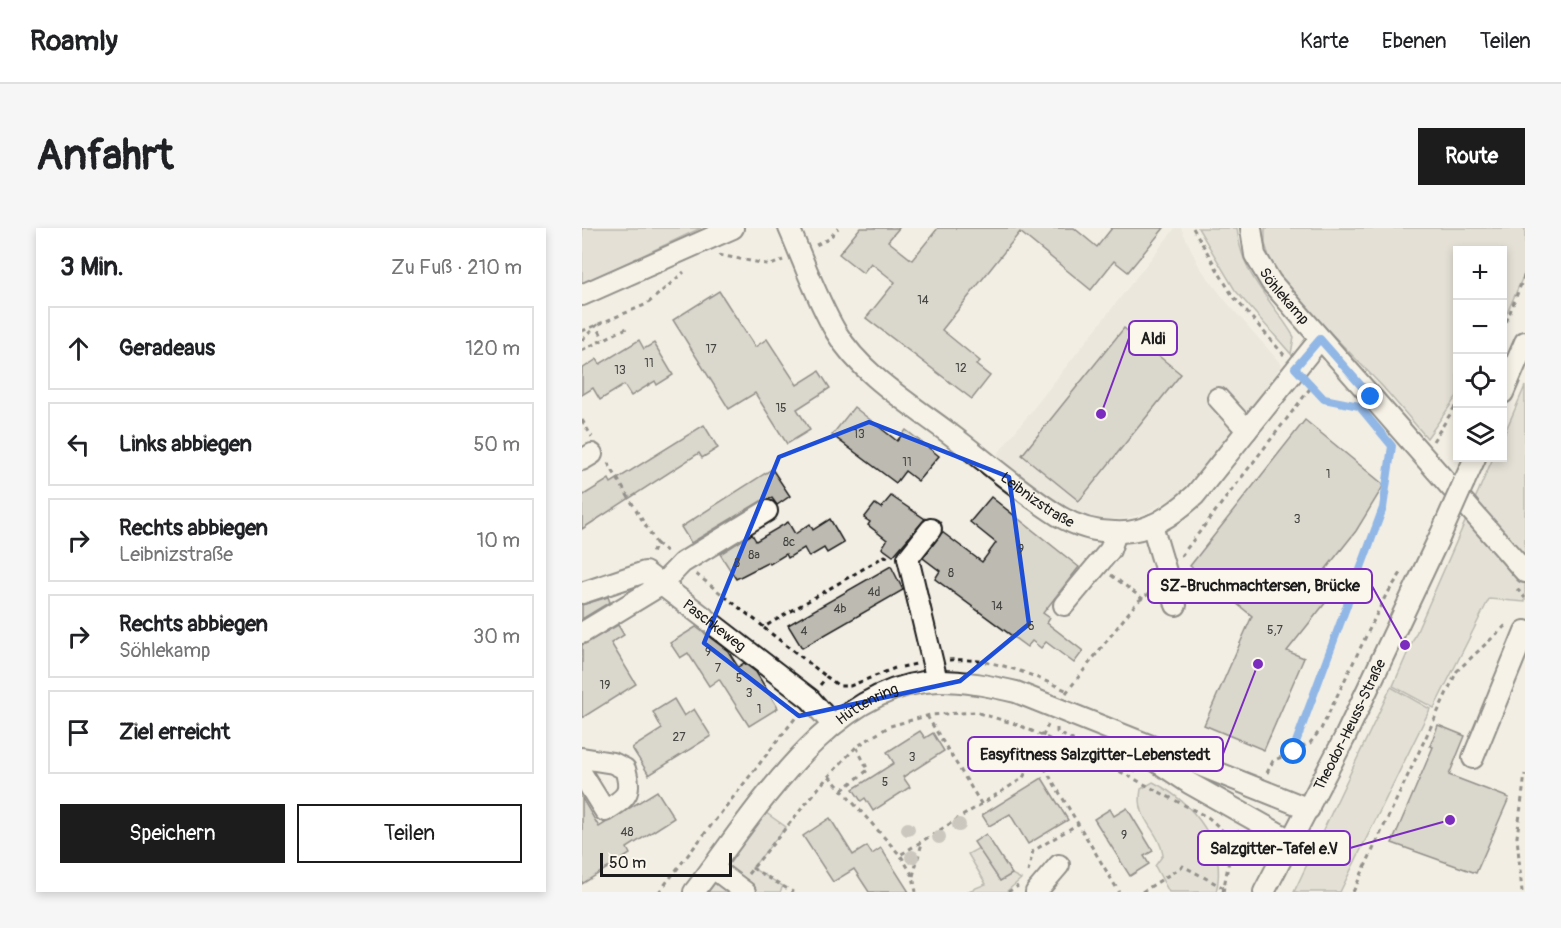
<!DOCTYPE html>
<html lang="de">
<head>
<meta charset="utf-8">
<style>
  :root { --surface:#fff; --page:#f6f6f6; --text:#202124; --muted:#757577; --line:#e0e0e0; --accent:#1c1c1c }
  body { margin:0; font-family:Pangolin,sans-serif; background:var(--page); color:var(--text) }
  .controls { position:absolute; right:18px; top:18px; display:grid; overflow:hidden; border-radius:0px; box-shadow:0 3px 9px #0003 }
  .controls button { width:54px; height:54px; display:grid; place-items:center; padding:0; border:0; border-bottom:2px solid var(--line); background:var(--surface); color:var(--text); font:30px sans-serif }
  .scale { position:absolute; left:18px; bottom:15px; width:132px; box-sizing:border-box; padding-left:6px; border:3px solid #1c1c1c; border-top:0; font-size:16px; line-height:21px; white-space:nowrap; color:#1c1c1c; -webkit-text-stroke:4px #fbf7ec; paint-order:stroke }
  .stop { position:absolute; width:18px; height:18px; margin:-14px; border:4px solid #1a73e8; border-radius:50%; background:#fff }
  .stop.end { background:#1a73e8; border-color:#fff; box-shadow:0 2px 6px #0008 }
  .list { margin:0; padding:0; list-style:none }
  h2 { display:flex; justify-content:space-between; align-items:center; height:78px; margin:0; padding:0 24px; font-size:26px }
  h2 small { font-size:20px; font-weight:400; color:var(--muted) }
  .list li { display:grid; grid-template-columns:39px 1fr auto; gap:18px; align-items:center; box-sizing:border-box; height:84px; margin:0 12px 12px; padding:0 12px; border:2px solid var(--line); border-radius:0px }
  .list b { display:block; font-size:22px; white-space:nowrap }
  .list p { margin:0; font-size:20px; white-space:nowrap; color:var(--muted) }
  .list em { font-size:20px; font-style:normal; color:var(--muted) }
  .actions { display:flex; gap:12px; padding:18px 24px }
  .actions a { flex:1; padding:14px 0; border:2px solid var(--accent); border-radius:0px; text-align:center; font-size:21px; color:var(--accent) }
  .actions .main { background:var(--accent); color:#fff }
  .icon { flex:none; width:33px; height:33px; fill:none; stroke:currentColor; stroke-width:2; stroke-linecap:round; stroke-linejoin:round }
  .map { position:relative; flex:none; width:943px; height:664px; overflow:hidden; border-radius:0px }
  header { display:flex; align-items:center; gap:36px; box-sizing:border-box; height:84px; padding:0 30px; background:var(--surface); border-bottom:2px solid var(--line) }
  header strong { font-size:28px }
  nav { display:flex; gap:33px; margin-inline-start:auto; font-size:21px }
  .intro { display:flex; align-items:center; justify-content:space-between; box-sizing:border-box; height:144px; padding:0 36px }
  h1 { margin:0; font-size:42px }
  .button { padding:15px 27px; border-radius:0px; background:var(--accent); color:#fff; font-size:21px; font-weight:700 }
  main { display:flex; gap:36px; padding:0 36px }
  aside { flex:1; background:var(--surface); border-radius:0px; box-shadow:0 3px 9px #0003 }
  .map>svg:first-child { display:block }
  .built { fill:#e2ded5 }
  .green { fill:#d2cfc6; stroke:#777671; stroke-width:1.5 }
  .building { fill:#bdbab1; stroke:#1c1c1c; stroke-width:1.5 }
  .lines { fill:none; stroke-linecap:round; stroke-linejoin:round }
  .minor-casing { stroke:#1c1c1c; stroke-width:24 }
  .path { stroke:#1c1c1c; stroke-width:3; stroke-dasharray:4.5 4.5; stroke-linecap:butt }
  .minor { stroke:#fbf7ec; stroke-width:20 }
  .minor-bridge-casing { stroke:#1c1c1c; stroke-width:24; stroke-linecap:butt }
  .minor-bridge { stroke:#fbf7ec; stroke-width:20 }
  .tree { fill:#9b9892 }
  .route { stroke:#1a73e8; stroke-width:8 }
  .marked { fill:none; stroke:#1d4ed8; stroke-width:4.5; stroke-linejoin:round }
  .labels { text-anchor:middle; dominant-baseline:central; stroke-width:5; stroke-linejoin:round; paint-order:stroke }
  .number-label { font-size:12px; fill:#444441 }
  .street-label { font-size:15px; fill:#1c1c1c; stroke:#fbf7ec }
  .leader { fill:none; stroke:#7b2cbf; stroke-width:2 }
  .callout-dot { fill:#7b2cbf; stroke:#fbf7ec; stroke-width:2 }
  .callout { fill:#fbf7ec; stroke:#7b2cbf; stroke-width:2 }
  .callout-label { font-size:16px; text-anchor:middle; font-weight:bold; fill:#1c1c1c }
</style>
</head>
<body>
<header>
<strong>Roamly</strong>
<nav><a>Karte</a><a>Ebenen</a><a>Teilen</a></nav>
</header>
<div class="intro"><h1>Anfahrt</h1><a class="button">Route</a></div>
<main>
<aside>
<h2>3 Min.<small>Zu Fuß · 210 m</small></h2>
<ul class="list">
<li><svg class="icon" aria-label="ahead" viewBox="0 0 24 24"><path d="M12 20V5M6 11l6-6 6 6"/></svg><div><b>Geradeaus</b></div><em>120 m</em></li>
<li><svg class="icon" aria-label="left" viewBox="0 0 24 24"><path d="M17 20v-9H6M10 6l-5 5 5 5"/></svg><div><b>Links abbiegen</b></div><em>50 m</em></li>
<li><svg class="icon" aria-label="right" viewBox="0 0 24 24"><path d="M7 20v-9h11M14 6l5 5-5 5"/></svg><div><b>Rechts abbiegen</b><p>Leibnizstraße</p></div><em>10 m</em></li>
<li><svg class="icon" aria-label="right" viewBox="0 0 24 24"><path d="M7 20v-9h11M14 6l5 5-5 5"/></svg><div><b>Rechts abbiegen</b><p>Söhlekamp</p></div><em>30 m</em></li>
<li><svg class="icon" aria-label="arrive" viewBox="0 0 24 24"><path d="M6 21V4h12l-3 4 3 4H6"/></svg><div><b>Ziel erreicht</b></div></li>
</ul>
<div class="actions"><a class="main">Speichern</a><a>Teilen</a></div>
</aside>
<div class="map">
<svg width="943" height="664" viewBox="0 0 943 664">
  <rect width="100%" height="100%" fill="#f2eee4"/>
  <filter id="ink" filterUnits="userSpaceOnUse"><feTurbulence type="fractalNoise" baseFrequency=".0167" numOctaves="2"/><feDisplacementMap in="SourceGraphic" scale="12" xChannelSelector="R" yChannelSelector="G"/><feConvolveMatrix kernelMatrix="1 2 1 2 8 2 1 2 1" color-interpolation-filters="sRGB"/></filter>
  <g filter="url(#ink)">
    <!-- built -->
    <polygon class="built" points="593,0 599,0 617,38 643,72 700,137 646,211 594,268 564,285 541,291 517,291 490,282 468,269 414,228"/>
    <!-- green -->
    <g class="green">
      <polygon points="0,0 119,0 0,56"/>
      <path d="M616,0H655C659,48 689,70 712,109L709,126L653,62Z"/>
      <polygon points="683,0 943,0 943,44 921,94 921,22 876,22 875,168 845,210 801,159 712,67 690,37 683,16"/>
      <polygon points="943,158 943,374 907,371 852,480 811,458 911,230 921,230 921,209"/>
      <polygon points="809,459 848,481 758,664 712,664"/>
      <path d="M571,554C612,575 646,617 634,664H587L573,638L581,627C577,600 553,593 559,561Z"/>
      <polygon points="177,580 204,599 170,640 201,658 198,664 112,664"/>
      <polygon points="397,620 418,653 430,646 439,651 424,664 384,664 404,656 386,626"/>
    </g>
    <!-- building -->
    <g class="building">
      <polygon points="278,0 317,0 306,13 330,32 356,0 492,0 515,19 530,0 582,0 546,44 532,33 509,62 438,4 360,102 398,133 394,137 408,148 390,171 284,90 313,54 289,35 281,45 257,26"/>
      <polygon points="137,63 173,119 185,111 215,157 237,143 248,160 215,181 228,202 205,216 173,165 147,181 91,92"/>
      <polygon points="542,100 599,146 497,273 440,227"/>
      <polygon points="57,112 62,121 72,115 91,147 75,157 73,153 49,168 42,157 18,172 11,160 0,167 0,141 15,131 18,136"/>
      <polygon points="272,179 315,213 324,202 357,228 336,253 323,243 314,255 250,207"/>
      <polygon points="723,192 802,257 774,303 728,361 744,374 705,423 722,430 682,522 622,497 670,388 608,338"/>
      <polygon points="122,197 136,220 120,230 117,225 0,301 0,268 27,251 29,255"/>
      <polygon points="190,241 208,268 195,277 190,270 179,273 109,315 99,299"/>
      <polygon points="309,268 343,291 311,328 300,320 305,312 286,297 288,294 282,290 293,276 299,280"/>
      <polygon points="409,269 497,339 461,385 468,390 465,395 501,423 492,435 464,414 459,420 450,413 445,419 353,351 358,343 341,330 360,304 400,334 414,315 388,294"/>
      <polygon points="248,291 262,315 245,325 242,320 227,329 222,320 206,330 204,326 188,336 187,334 154,351 138,326 170,306 174,313 206,294 213,306 228,296 231,302"/>
      <polygon points="309,338 321,362 220,420 206,397"/>
      <polygon points="26,369 28,374 0,391 0,377"/>
      <polygon points="36,397 42,407 29,415 54,456 0,490 0,417"/>
      <polygon points="114,399 146,423 156,439 162,435 174,444 196,480 167,498 137,451 127,458 106,425 98,430 88,415"/>
      <polygon points="92,471 102,488 112,481 129,508 67,547 50,520 80,501 71,484"/>
      <polygon points="856,497 883,508 867,547 927,570 894,645 810,615 851,519 848,518"/>
      <polygon points="338,503 343,510 351,505 362,523 321,549 328,559 291,583 283,570 279,573 271,561 312,535 305,524"/>
      <polygon points="460,550 486,592 446,616 428,586 407,598 400,587"/>
      <polygon points="75,563 92,590 45,620 48,626 0,656 0,570 17,599"/>
      <polygon points="545,580 571,623 562,628 567,636 548,648 512,591 528,581 532,588"/>
      <polygon points="248,590 271,627 285,618 290,626 299,620 327,664 287,664 272,641 251,654 221,608"/>
      <polygon points="404,606 430,646 418,653 392,614"/>
    </g>
    <g class="lines">
      <!-- minor casing -->
      <g class="minor-casing">
        <g id="minor">
          <path id="s1" d="M207,0C222,34 235,72 254,104C280,148 332,178 372,209C406,235 440,265 477,288C494,298 514,304 533,304C565,306 591,287 613,267L738,111"/>
          <path id="s2" d="M669,0L673,27L689,54L943,344"/>
          <polyline points="0,67 151,0"/>
          <polyline points="921,165 943,114"/>
          <polyline points="636,170 665,202"/>
          <polyline points="0,232 10,226"/>
          <polyline points="882,254 893,230"/>
          <polyline points="570,297 594,377"/>
          <polyline points="349,301 326,330 355,453"/>
          <path id="s3" d="M0,365L63,344L228,471L250,496"/>
          <polyline points="482,377 528,322 534,305"/>
          <polyline points="0,405 79,357 100,335 185,283"/>
          <polyline points="557,522 607,555 710,613"/>
          <path d="M0,530L31,535L43,541C51,566 44,570 23,583L0,546"/>
          <polyline points="891,530 943,403"/>
          <polyline points="131,640 163,664"/>
          <path id="s4" d="M112,664C171,588 249,454 357,453C384,453 408,458 434,464L727,581"/>
          <polyline points="454,664 477,637"/>
          <path id="s5" d="M682,664L762,511L858,308"/>
        </g>
      </g>
      <!-- path -->
      <g class="path">
        <polyline points="611,0 650,67 702,127"/>
        <polyline points="234,17 247,11 256,0"/>
        <polyline points="137,27 189,37 201,32"/>
        <polyline points="921,102 943,46"/>
        <polyline points="0,103 65,76 102,44"/>
        <polyline points="0,112 15,97 21,111"/>
        <polyline points="0,122 47,99"/>
        <polyline points="729,157 742,171 772,177"/>
        <polyline points="0,192 10,209"/>
        <polyline points="851,213 876,174"/>
        <polyline points="26,235 74,315 69,328"/>
        <polyline points="74,315 85,324"/>
        <polyline points="599,328 730,158"/>
        <polyline points="114,346 182,399 303,328 308,331"/>
        <polyline points="529,347 561,371"/>
        <polyline points="935,361 943,370"/>
        <polyline points="182,400 245,449"/>
        <path d="M367,432C410,429 448,446 486,463"/>
        <polyline points="320,439 334,436"/>
        <polyline points="238,457 245,449 257,458 268,458 313,440"/>
        <polyline points="484,465 555,374 571,363"/>
        <polyline points="345,488 400,577"/>
        <polyline points="475,500 475,504 554,544"/>
        <polyline points="453,524 537,664"/>
        <polyline points="710,525 801,280 809,219"/>
        <polyline points="685,545 691,533 728,515 739,501 803,369 819,345"/>
        <polyline points="247,548 318,627 441,550 466,497"/>
        <polyline points="260,562 286,542 275,520"/>
        <polyline points="319,628 331,648 334,664"/>
        <polyline points="170,640 211,664"/>
        <polyline points="446,644 451,623 496,596"/>
        <polyline points="166,646 244,551 274,519 308,498 348,487 393,484 437,497 535,542 627,590 639,601 650,617"/>
        <polyline points="331,648 340,615"/>
        <polyline points="77,664 218,484"/>
        <polyline points="426,664 436,658"/>
        <polyline points="560,664 601,638 642,660"/>
        <polyline points="641,664 650,617 657,602"/>
        <polyline points="771,664 875,443 924,397"/>
        <polyline points="940,664 935,609 943,546"/>
      </g>
      <!-- minor -->
      <use href="#minor" class="minor"/>
      <!-- minor-bridge casing -->
      <g class="minor-bridge-casing">
        <polyline id="minor-bridge" points="858,308 882,254"/>
      </g>
      <!-- minor-bridge -->
      <use href="#minor-bridge" class="minor-bridge"/>
    </g>
    <!-- trees -->
    <g class="tree">
      <circle cx="377" cy="597" r="7"/>
      <circle cx="326" cy="601" r="7"/>
      <circle cx="357" cy="609" r="7"/>
      <circle cx="330" cy="629" r="7"/>
    </g>
  </g>
  <g class="lines" filter="url(#ink)">
    <!-- route -->
    <polyline class="route" points="712,524 710,525 801,280 810,218 777,178 742,171 713,140 738,111 789,169"/>
  </g>
  <!-- marked area -->
  <path d="M0 0H943V664H0ZM287,194L427,249L447,396L378,453L217,488L122,415L197,229Z" fill="#f2eee4" fill-opacity=".55" fill-rule="evenodd"/>
  <path class="marked" d="M287,194L427,249L447,396L378,453L217,488L122,415L197,229Z"/>
  <g class="labels">
    <!-- number labels -->
    <g class="number-label">
      <text x="341" y="72">14</text>
      <text x="129" y="121">17</text>
      <text x="67" y="135">11</text>
      <text x="379" y="140">12</text>
      <text x="38" y="142">13</text>
      <text x="199" y="180">15</text>
      <text x="277" y="206">13</text>
      <text x="325" y="234">11</text>
      <text x="746" y="246">1</text>
      <text x="715" y="291">3</text>
      <text x="207" y="314">8c</text>
      <text x="439" y="321">9</text>
      <text x="172" y="327">8a</text>
      <text x="155" y="335">8</text>
      <text x="369" y="345">8</text>
      <text x="292" y="364">4d</text>
      <text x="415" y="378">14</text>
      <text x="258" y="381">4b</text>
      <text x="449" y="398">6</text>
      <text x="693" y="402">5,7</text>
      <text x="222" y="403">4</text>
      <text x="126" y="424">9</text>
      <text x="136" y="440">7</text>
      <text x="157" y="450">5</text>
      <text x="23" y="457">19</text>
      <text x="167" y="465">3</text>
      <text x="177" y="481">1</text>
      <text x="97" y="509">27</text>
      <text x="330" y="529">3</text>
      <text x="303" y="554">5</text>
      <text x="45" y="604">48</text>
      <text x="542" y="607">9</text>
    </g>
    <!-- street labels -->
    <g class="street-label">
      <text stroke="none"><textPath href="#s2" startOffset="78">Söhlekamp</textPath></text>
      <text stroke="none"><textPath href="#s1" startOffset="378">Leibnizstraße</textPath></text>
      <text stroke="none"><textPath href="#s3" startOffset="154">Paschkeweg</textPath></text>
      <text stroke="none"><textPath href="#s4" startOffset="258">Hüttenring</textPath></text>
      <text stroke="none"><textPath href="#s5" startOffset="188">Theodor-Heuss-Straße</textPath></text>
    </g>
  </g>
  <!-- callouts -->
  <path class="leader" d="M519 186L547 110M823 417L790 358M676 436L641 526M868 592L768 620"/>
  <g class="callout-dot">
    <circle cx="519" cy="186" r="6"/>
    <circle cx="823" cy="417" r="6"/>
    <circle cx="676" cy="436" r="6"/>
    <circle cx="868" cy="592" r="6"/>
  </g>
  <g class="callout">
    <rect x="547" y="93" width="48" height="34" rx="6"/>
    <rect x="566" y="341" width="224" height="34" rx="6"/>
    <rect x="386" y="509" width="255" height="34" rx="6"/>
    <rect x="616" y="603" width="152" height="34" rx="6"/>
  </g>
  <g class="callout-label">
    <text x="571" y="116">Aldi</text>
    <text x="678" y="363">SZ-Bruchmachtersen, Brücke</text>
    <text x="513" y="532">Easyfitness Salzgitter-Lebenstedt</text>
    <text x="692" y="626">Salzgitter-Tafel e.V</text>
  </g>
</svg>
<div class="controls">
<button>+</button>
<button>−</button>
<button><svg class="icon" aria-label="locate" viewBox="0 0 24 24"><circle cx="12" cy="12" r="6"/><path d="M12 2v4M12 18v4M2 12h4M18 12h4"/></svg></button>
<button><svg class="icon" aria-label="layers" viewBox="0 0 24 24"><path d="M12 4l9 5-9 5-9-5zM3 14l9 5 9-5"/></svg></button>
</div>
<div class="scale">50 m</div>
<div class="stop" style="left:712px;top:524px"></div>
<div class="stop end" style="left:789px;top:169px"></div>
</div>
</main>
</body>
</html>
